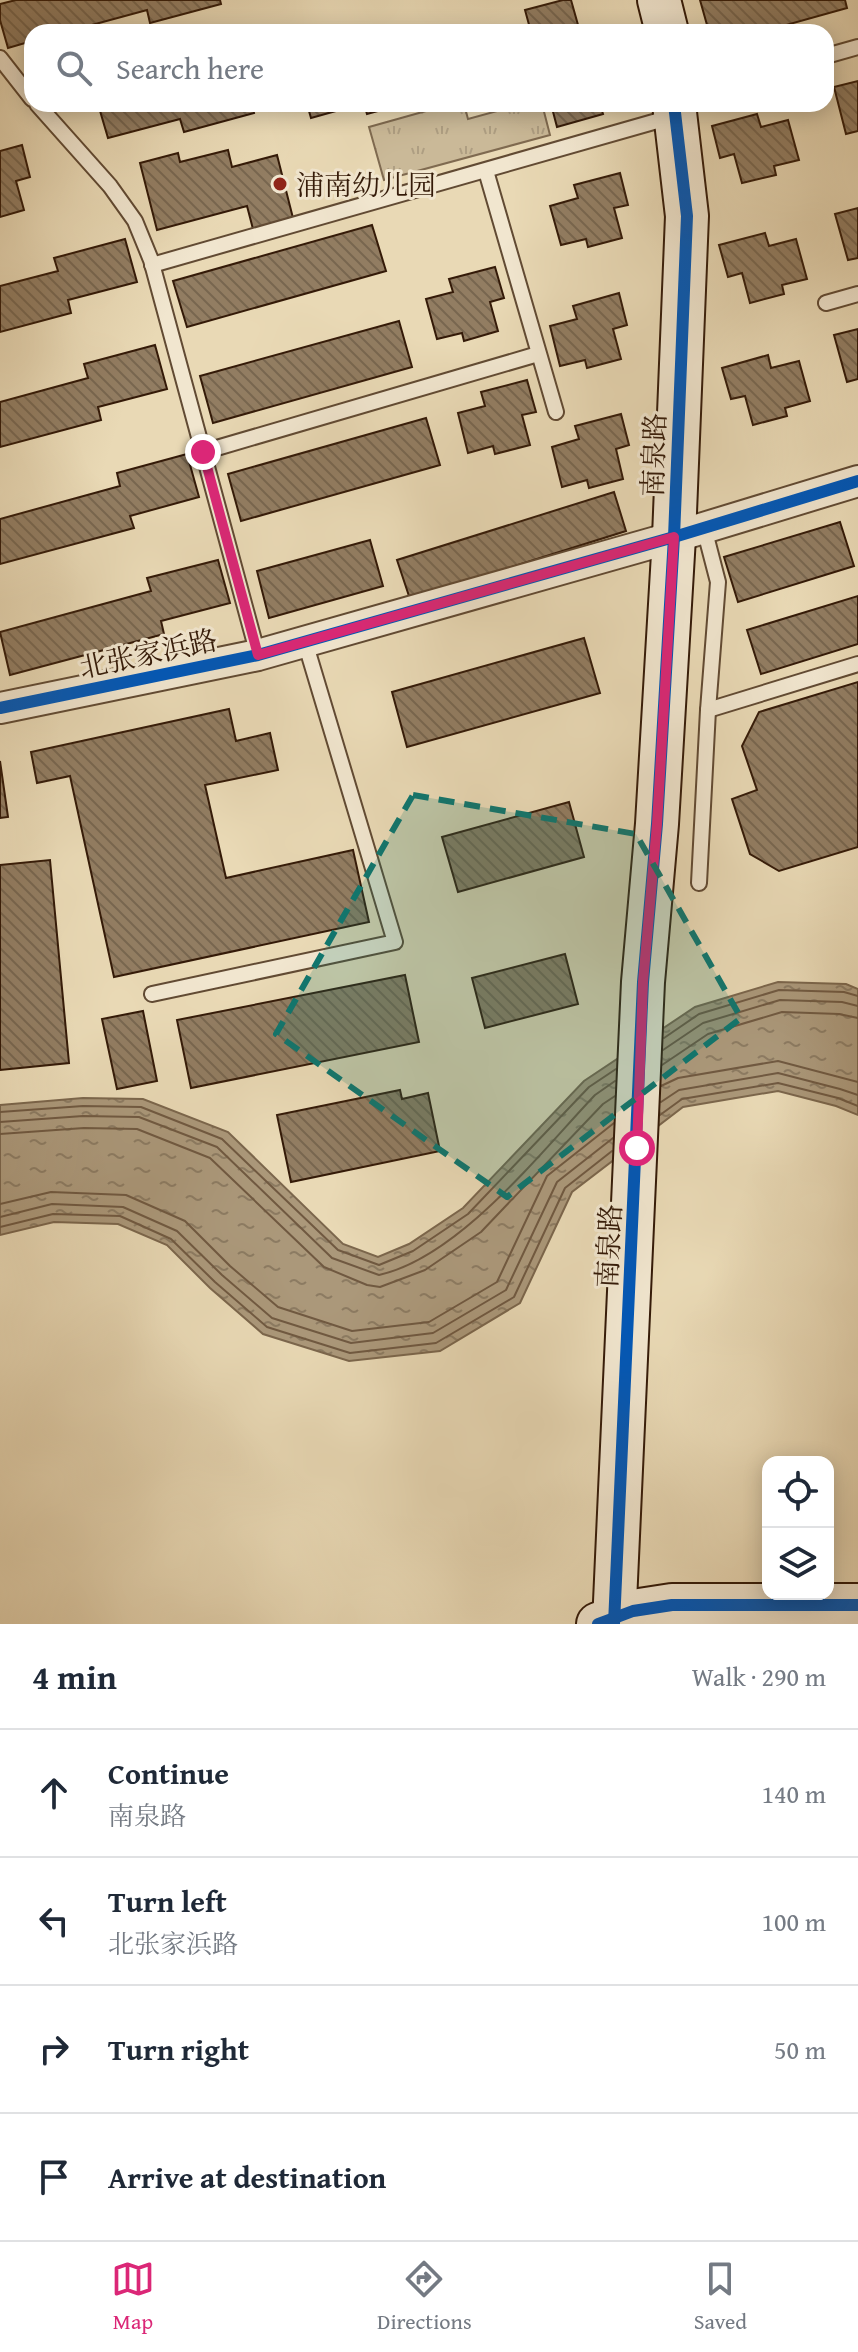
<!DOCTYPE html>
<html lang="en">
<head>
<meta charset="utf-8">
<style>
  :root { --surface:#fff; --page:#f2f2f3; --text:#1f2937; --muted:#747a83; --line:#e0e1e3; --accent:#db2777 }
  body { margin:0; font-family:"Gentium Book Plus","Noto Serif SC",serif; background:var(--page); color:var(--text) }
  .controls { position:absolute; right:24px; bottom:24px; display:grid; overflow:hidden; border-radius:16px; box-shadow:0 4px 20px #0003 }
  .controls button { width:72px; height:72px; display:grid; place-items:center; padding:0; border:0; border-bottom:2px solid var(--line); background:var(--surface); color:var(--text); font:40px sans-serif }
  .stop { position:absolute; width:24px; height:24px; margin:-18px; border:6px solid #db2777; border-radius:50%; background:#fff }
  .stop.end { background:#db2777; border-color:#fff; box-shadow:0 2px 8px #0008 }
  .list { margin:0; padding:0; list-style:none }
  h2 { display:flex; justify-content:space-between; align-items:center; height:104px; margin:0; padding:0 32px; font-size:34px }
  h2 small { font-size:26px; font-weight:400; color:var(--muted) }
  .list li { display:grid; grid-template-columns:52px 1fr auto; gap:24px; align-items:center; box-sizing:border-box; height:128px; padding:0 32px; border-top:2px solid var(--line) }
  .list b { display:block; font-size:30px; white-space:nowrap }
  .list p { margin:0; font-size:26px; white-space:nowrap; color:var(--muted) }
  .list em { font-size:26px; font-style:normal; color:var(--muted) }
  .icon { flex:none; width:44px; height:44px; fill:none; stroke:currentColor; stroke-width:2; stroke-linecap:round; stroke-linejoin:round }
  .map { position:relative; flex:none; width:858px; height:1624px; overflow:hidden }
  .search { position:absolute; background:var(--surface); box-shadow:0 4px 20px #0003; left:24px; right:24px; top:24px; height:88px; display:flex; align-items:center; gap:20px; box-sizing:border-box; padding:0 28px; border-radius:24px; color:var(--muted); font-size:30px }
  .sheet { height:616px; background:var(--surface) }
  nav { display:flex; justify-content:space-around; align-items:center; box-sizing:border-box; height:112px; border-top:2px solid var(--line); background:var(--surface); font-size:22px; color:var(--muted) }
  nav a { display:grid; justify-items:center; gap:4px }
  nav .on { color:var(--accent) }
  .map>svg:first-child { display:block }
  .park { fill:url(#park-tufts); stroke:#7f6a50; stroke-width:2 }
  .water { fill:url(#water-ripples); stroke:#7b664c; stroke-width:2 }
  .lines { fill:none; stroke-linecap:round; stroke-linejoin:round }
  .shore { stroke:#705941; stroke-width:2 }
  .building { fill:url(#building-back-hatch); stroke:#341a08; stroke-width:2 }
  .lane-casing { stroke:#614a33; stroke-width:18 }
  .street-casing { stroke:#614a33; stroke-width:34 }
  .secondary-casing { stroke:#341a08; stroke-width:46 }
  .lane { stroke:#f1e6cf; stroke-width:14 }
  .street { stroke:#f1e6cf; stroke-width:30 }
  .secondary { stroke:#f1e6cf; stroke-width:42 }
  .cycleway-casing { stroke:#f1e6cf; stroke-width:17 }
  .cycleway { stroke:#0057b8; stroke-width:12 }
  .route { stroke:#db2777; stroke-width:10 }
  .marked { fill:#0f766e; fill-opacity:0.2; stroke:#0f766e; stroke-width:6; stroke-dasharray:16 10; stroke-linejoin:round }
  .poi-dot { fill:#8f2418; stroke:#f1e6cf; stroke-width:3 }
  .labels { text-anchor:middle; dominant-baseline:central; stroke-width:6; stroke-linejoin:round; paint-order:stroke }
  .poi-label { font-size:28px; fill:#341a08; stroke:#f1e6cf; text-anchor:start }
  .street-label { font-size:28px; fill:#341a08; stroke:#f1e6cf }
</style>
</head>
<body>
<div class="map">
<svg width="858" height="1624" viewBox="0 0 858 1624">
  <defs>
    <pattern id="park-tufts" width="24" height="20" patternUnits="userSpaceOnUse" patternTransform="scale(2)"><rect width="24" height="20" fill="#cab998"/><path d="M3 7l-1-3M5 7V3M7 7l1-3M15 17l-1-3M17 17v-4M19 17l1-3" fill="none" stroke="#ae9e82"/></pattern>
    <pattern id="water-ripples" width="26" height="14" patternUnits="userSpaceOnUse" patternTransform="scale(2)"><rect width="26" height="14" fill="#ab987a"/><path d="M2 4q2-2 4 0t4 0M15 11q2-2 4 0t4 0" fill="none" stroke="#8c7b62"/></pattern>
    <pattern id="building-back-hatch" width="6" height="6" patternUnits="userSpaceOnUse" patternTransform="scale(2)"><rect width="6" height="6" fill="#927d62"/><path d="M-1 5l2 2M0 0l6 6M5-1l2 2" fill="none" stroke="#78664f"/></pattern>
  </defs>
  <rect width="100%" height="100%" fill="#e9d9b5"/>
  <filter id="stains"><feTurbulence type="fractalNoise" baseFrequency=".0025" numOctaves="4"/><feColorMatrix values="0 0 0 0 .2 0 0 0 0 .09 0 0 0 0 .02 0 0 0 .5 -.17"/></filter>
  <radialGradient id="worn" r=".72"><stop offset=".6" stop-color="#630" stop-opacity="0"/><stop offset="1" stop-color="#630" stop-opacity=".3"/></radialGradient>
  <!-- park -->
  <polygon class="park" points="451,104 464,104 468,119 523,104 542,104 550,135 384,180 369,127"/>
  <!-- water -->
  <polygon class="water" points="778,982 846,984 858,989 858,1115 836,1106 778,1091 683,1107 572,1192 520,1303 440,1351 349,1361 263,1334 210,1288 167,1245 118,1224 54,1222 0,1235 0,1105 83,1098 143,1099 228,1132 343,1244 378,1257 409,1244 463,1208 584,1081 695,1007"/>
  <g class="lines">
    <!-- shore -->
    <g class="shore">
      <polyline points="664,1038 699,1014 779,990 844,992 858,996"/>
      <polyline points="663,1050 703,1023 780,1000 842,1002 858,1006"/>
      <polyline points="662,1065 708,1034 782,1012 839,1014 858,1018"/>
      <polyline points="661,1086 678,1078 778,1061 858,1082"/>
      <polyline points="661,1102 679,1090 778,1073 840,1089 858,1095"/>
      <polyline points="0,1112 83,1106 141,1107 222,1139 338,1250 379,1265 413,1251 468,1214 589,1087 616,1069"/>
      <polyline points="660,1115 682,1099 778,1083 838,1098 858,1106"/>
      <path d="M0,1122L83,1116L139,1117L217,1147L332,1258L379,1275C459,1257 540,1153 595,1095L615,1081"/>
      <polyline points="0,1134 84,1128 137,1129 210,1158 324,1267 367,1285 380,1287 425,1270 481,1232 603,1104 615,1096"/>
      <polyline points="0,1204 51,1192 126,1195 185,1221 230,1266 278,1307 352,1331 429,1322 497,1282 547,1176 614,1123"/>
      <polyline points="0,1217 52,1204 123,1207 177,1231 222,1275 272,1318 351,1343 433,1333 506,1290 557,1182 613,1138"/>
      <polyline points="0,1227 53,1214 120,1216 171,1239 215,1282 267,1327 350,1353 436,1343 514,1297 565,1188 612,1151"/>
    </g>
  </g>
  <!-- building -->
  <g class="building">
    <polygon points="16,0 220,0 221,4 150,23 147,10 66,32 32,32 32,41 8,48 0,20 0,4"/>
    <polygon points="563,0 571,0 580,32 531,32 525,10"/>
    <polygon points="700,0 845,0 847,8 761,32 709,32"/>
    <polygon points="858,81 858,131 846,134 834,87"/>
    <polygon points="98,104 252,104 254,113 184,132 180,119 108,138"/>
    <polygon points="307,104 361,104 311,118"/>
    <polygon points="364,104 403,104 367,114"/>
    <polygon points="551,104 600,104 603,114 557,127"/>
    <polygon points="757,114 761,127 788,120 799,160 774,166 776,175 742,183 734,154 720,158 712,126"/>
    <polygon points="22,145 30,177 16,181 24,210 0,217 0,151"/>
    <polygon points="228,150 232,167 277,155 293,218 253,229 247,206 157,230 140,163 178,153 180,162"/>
    <polygon points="620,173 628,205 614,208 622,238 588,247 586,239 561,245 550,206 578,198 574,185"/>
    <polygon points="858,208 858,258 848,260 835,214"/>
    <polygon points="372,225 386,271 187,327 173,281"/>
    <polygon points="765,233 769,246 796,239 807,279 782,285 784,294 750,303 742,273 728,277 719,245"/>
    <polygon points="125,239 137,282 68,300 71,313 0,332 0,286 58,271 54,258"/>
    <polygon points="495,267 504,298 490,302 498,331 464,341 462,333 437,339 426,299 453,292 449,279"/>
    <polygon points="619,293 627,325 613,329 621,359 587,368 585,360 560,366 550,326 577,319 573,306"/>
    <polygon points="399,321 412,367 213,423 200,376"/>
    <polygon points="858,329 858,379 847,382 834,335"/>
    <polygon points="155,345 167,389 98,407 101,420 0,447 0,402 88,378 84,364"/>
    <polygon points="768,355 771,368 799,361 810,401 785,408 787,416 753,425 745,396 731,399 722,368"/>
    <polygon points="527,380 536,412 522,415 530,445 495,454 493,446 468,453 458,413 485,406 481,392"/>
    <polygon points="621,414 629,445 616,449 623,479 589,488 587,480 562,487 552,447 579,439 575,426"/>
    <polygon points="426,418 440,465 241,521 228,474"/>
    <polygon points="187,454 199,497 130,516 134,528 0,564 0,519 120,486 117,473"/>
    <polygon points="614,492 626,531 410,599 397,560"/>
    <polygon points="840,522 854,566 738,602 724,557"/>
    <polygon points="370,540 383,586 269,618 257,571"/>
    <polygon points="218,560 230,603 161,621 164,634 10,675 0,632 151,591 147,578"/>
    <polygon points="858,596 858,644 761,674 747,630"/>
    <polygon points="584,638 600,693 407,747 392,692"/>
    <polygon points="858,682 858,847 779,871 750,854 732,799 757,790 742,746 759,712"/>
    <polygon points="229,709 236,741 270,733 278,770 205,785 226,878 353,850 369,922 114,977 70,776 37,783 31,752"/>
    <polygon points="0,761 8,817 0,818"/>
    <polygon points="569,802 584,857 458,892 442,837"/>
    <polygon points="50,860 69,1063 0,1070 0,865"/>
    <polygon points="565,954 578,1004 485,1028 472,978"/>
    <polygon points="405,975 419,1042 191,1088 177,1020"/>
    <polygon points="143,1011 157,1081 117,1089 102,1019"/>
    <polygon points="400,1090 402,1099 428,1093 440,1151 291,1182 277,1115"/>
  </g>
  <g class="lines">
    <!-- lane casing -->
    <g class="lane-casing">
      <g id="lane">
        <polyline points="826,56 858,47"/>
        <polyline points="0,58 32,99"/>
        <polyline points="37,104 110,186 135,221 151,260 258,655"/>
        <polyline points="486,171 556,412"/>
        <polyline points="152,265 671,117"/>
        <polyline points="826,303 858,294"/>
        <polyline points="203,452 538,354"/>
        <polyline points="708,710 858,664"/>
        <polyline points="699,883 708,710 718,582 704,528"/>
        <polyline points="152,994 395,942 305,642"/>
      </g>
    </g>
    <!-- street casing -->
    <g class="street-casing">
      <polyline id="street" points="0,708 258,655 674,537 858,481"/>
    </g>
    <!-- secondary casing -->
    <g class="secondary-casing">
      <g id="secondary">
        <polyline points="659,0 667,32"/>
        <polyline points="598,1624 633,1611 672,1605 858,1605"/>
        <polyline points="614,1624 643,982 657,824 674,537 687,216 674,104"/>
      </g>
    </g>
    <!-- lane -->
    <use href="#lane" class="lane"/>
    <!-- street -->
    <use href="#street" class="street"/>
    <!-- secondary -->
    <use href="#secondary" class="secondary"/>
    <!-- cycleway casing -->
    <g class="cycleway-casing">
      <g id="cycleway">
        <polyline points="0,708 258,655 674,537 858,481"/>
        <polyline points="598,1624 633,1611 672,1605 858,1605"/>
        <polyline points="614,1624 643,982 657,824 674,537 687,216 674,104"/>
      </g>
    </g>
    <!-- cycleway -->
    <use href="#cycleway" class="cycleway"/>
  </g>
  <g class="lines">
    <!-- route -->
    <polyline class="route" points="203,452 258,655 674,537 657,824 643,982 637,1148"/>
  </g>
  <!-- marked area -->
  <path class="marked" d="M413,795L636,834L741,1018L507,1197L276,1034Z"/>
  <!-- markers -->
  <circle class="poi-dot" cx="280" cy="184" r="8"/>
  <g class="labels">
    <!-- poi labels -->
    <g class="poi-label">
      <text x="296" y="184">浦南幼儿园</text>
    </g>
    <!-- street labels -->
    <g class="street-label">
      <text transform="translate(653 455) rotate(-88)">南泉路</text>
      <text transform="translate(148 653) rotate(-12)">北张家浜路</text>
      <text transform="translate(608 1246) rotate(-87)">南泉路</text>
    </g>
  </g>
  <rect width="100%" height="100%" filter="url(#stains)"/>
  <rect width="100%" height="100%" fill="url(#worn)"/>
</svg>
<div class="controls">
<button><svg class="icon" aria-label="locate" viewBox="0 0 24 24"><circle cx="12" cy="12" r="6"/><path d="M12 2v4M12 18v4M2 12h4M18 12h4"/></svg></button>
<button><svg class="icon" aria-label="layers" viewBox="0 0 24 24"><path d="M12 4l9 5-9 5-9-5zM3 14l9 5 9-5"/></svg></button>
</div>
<div class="stop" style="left:637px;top:1148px"></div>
<div class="stop end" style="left:203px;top:452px"></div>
<div class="search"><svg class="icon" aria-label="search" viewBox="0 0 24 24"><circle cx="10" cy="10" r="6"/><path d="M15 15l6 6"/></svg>Search here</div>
</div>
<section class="sheet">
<h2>4 min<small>Walk · 290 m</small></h2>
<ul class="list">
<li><svg class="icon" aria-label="ahead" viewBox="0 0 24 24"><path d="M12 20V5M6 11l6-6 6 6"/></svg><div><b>Continue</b><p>南泉路</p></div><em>140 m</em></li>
<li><svg class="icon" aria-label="left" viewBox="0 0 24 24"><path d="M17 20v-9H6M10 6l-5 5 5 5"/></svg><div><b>Turn left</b><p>北张家浜路</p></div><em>100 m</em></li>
<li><svg class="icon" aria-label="right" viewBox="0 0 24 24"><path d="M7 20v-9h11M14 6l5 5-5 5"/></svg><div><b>Turn right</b></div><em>50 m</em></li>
<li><svg class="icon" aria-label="arrive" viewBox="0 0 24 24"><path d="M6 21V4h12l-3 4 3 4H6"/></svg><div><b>Arrive at destination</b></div></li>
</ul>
</section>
<nav>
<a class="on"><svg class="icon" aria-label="map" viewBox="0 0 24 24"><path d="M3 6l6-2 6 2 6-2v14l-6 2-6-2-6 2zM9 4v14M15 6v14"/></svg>Map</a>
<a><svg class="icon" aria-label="directions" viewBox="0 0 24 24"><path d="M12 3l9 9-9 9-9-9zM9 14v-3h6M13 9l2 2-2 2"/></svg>Directions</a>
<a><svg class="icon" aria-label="saved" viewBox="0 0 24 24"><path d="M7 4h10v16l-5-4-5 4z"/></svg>Saved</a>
</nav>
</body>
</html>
